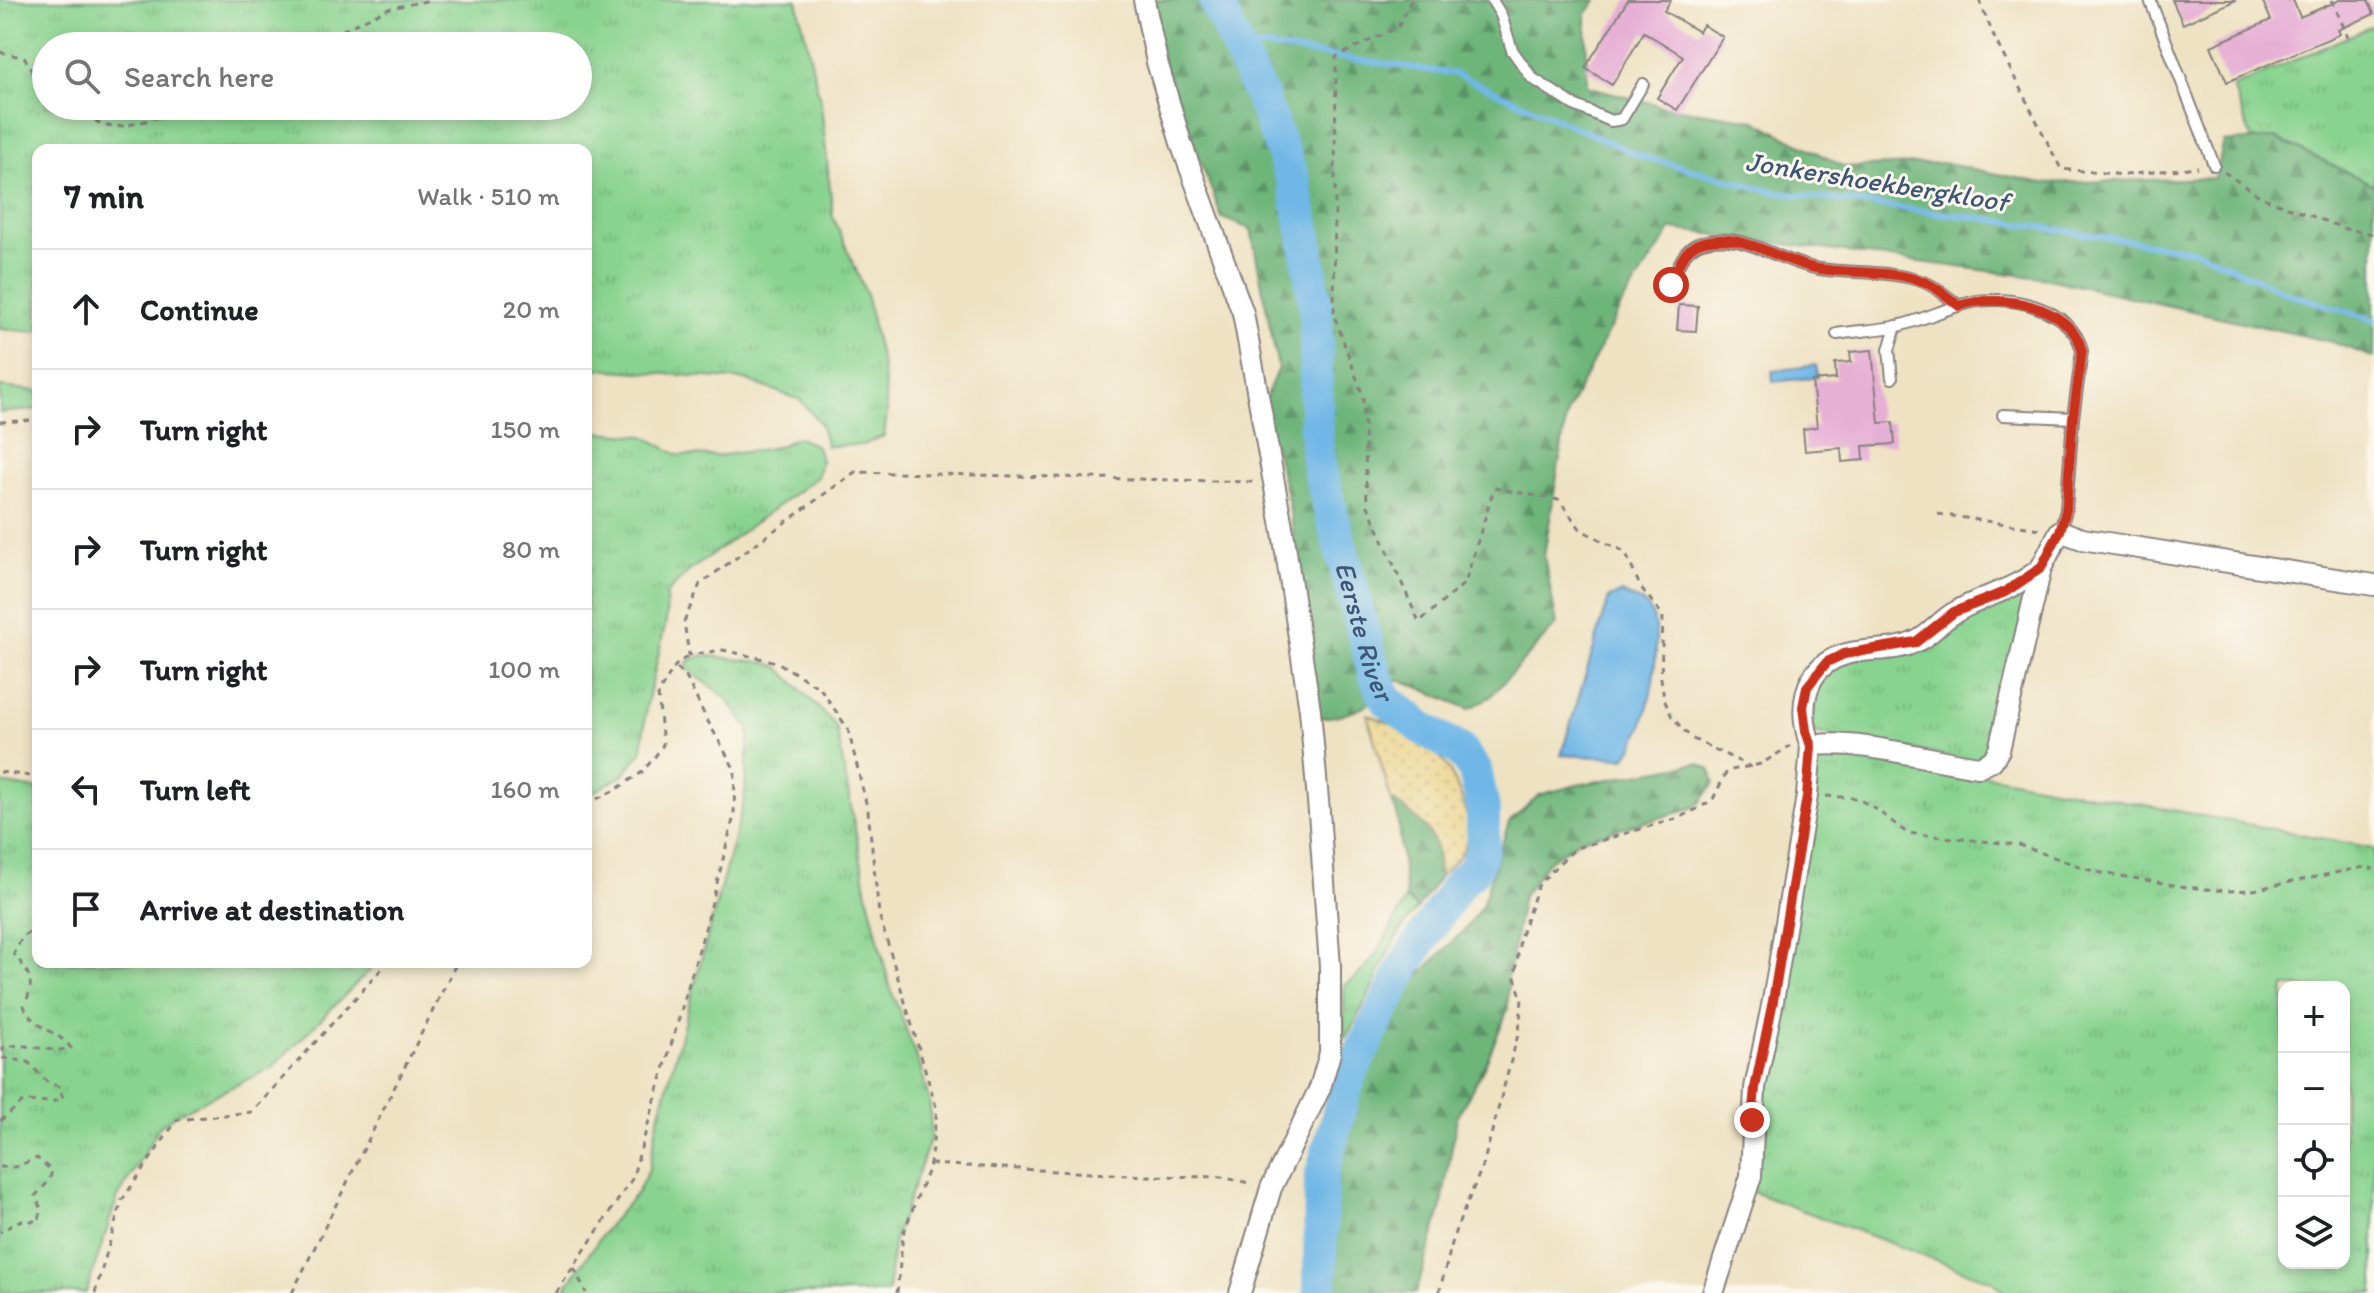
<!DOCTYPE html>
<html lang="en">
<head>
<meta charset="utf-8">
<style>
  :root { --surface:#fff; --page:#f6f6f6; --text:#202124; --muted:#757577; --line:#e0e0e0 }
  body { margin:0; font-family:Itim,sans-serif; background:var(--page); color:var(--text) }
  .controls { position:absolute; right:24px; bottom:24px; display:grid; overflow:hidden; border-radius:16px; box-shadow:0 4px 12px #0003 }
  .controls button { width:72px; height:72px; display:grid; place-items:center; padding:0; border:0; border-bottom:2px solid var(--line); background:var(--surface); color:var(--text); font:40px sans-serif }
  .stop { position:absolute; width:24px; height:24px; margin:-18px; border:6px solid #c8321e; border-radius:50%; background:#fff }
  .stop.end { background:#c8321e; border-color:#fff; box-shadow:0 2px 8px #0008 }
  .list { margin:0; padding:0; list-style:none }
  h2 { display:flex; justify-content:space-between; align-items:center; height:104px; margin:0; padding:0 32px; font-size:34px }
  h2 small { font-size:26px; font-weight:400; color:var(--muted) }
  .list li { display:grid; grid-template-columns:52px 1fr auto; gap:24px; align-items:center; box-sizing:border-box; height:120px; padding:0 32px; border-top:2px solid var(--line) }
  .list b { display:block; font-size:30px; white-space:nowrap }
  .list em { font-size:26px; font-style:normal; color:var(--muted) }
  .icon { flex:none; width:44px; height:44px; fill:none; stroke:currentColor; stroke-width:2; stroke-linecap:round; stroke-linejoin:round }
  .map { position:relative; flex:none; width:2374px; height:1293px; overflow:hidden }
  .search { position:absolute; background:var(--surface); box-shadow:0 4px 12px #0003; left:32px; top:32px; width:560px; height:88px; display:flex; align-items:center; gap:20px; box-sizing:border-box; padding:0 28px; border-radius:44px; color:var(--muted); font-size:30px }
  .panel { position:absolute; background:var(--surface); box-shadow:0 4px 12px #0003; left:32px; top:144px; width:560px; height:824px; border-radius:16px }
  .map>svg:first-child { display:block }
  .grass { fill:url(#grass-tufts); stroke:#557a65; stroke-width:2; fill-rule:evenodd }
  .forest { fill:url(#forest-firs); stroke:#486c5a; stroke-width:2 }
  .sand { fill:url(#sand-dots); stroke:#887e6c; stroke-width:2 }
  .water { fill:#6fb7e7; stroke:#486c91; stroke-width:2 }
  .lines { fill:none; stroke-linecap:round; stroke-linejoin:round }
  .stream { stroke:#6fb7e7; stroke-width:6 }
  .river { stroke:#6fb7e7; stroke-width:34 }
  .building { fill:#e6afd5 }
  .service-casing { stroke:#88827f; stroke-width:14 }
  .minor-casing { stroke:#88827f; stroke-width:24 }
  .path { stroke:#88827f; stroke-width:3; stroke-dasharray:6 6; stroke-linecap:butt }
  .service { stroke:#fff; stroke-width:10 }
  .minor { stroke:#fff; stroke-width:20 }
  .route { stroke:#c8321e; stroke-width:10 }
  .labels { text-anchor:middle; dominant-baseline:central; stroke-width:6; stroke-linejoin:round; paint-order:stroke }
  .water-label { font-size:28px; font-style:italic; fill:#3d5677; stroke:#fbf7ec }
</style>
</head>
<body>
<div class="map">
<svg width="2374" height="1293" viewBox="0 0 2374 1293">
  <defs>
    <pattern id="grass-tufts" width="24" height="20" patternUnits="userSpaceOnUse" patternTransform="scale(2)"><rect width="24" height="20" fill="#88d38f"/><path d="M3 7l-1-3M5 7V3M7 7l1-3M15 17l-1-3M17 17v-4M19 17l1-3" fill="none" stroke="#75b57c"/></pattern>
    <pattern id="forest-firs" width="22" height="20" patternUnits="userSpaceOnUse" patternTransform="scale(2)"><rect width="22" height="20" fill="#6eb57a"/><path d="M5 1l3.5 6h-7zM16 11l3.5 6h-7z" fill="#5a9365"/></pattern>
    <pattern id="sand-dots" width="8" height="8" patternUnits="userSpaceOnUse" patternTransform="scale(2)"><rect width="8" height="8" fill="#eeda9e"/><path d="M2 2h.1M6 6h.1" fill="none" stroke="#ccbb89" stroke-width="1.8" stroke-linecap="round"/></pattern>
  </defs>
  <rect width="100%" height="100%" fill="#fbf7ec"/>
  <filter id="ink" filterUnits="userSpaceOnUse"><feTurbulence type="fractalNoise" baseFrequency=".0125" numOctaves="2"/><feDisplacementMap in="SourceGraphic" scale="16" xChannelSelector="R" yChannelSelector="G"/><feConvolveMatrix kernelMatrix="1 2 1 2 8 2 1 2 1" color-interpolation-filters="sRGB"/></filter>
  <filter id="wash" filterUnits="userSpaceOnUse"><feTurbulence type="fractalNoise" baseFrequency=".006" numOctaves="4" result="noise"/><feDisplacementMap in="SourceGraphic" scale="32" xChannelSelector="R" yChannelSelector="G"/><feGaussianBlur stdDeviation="1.8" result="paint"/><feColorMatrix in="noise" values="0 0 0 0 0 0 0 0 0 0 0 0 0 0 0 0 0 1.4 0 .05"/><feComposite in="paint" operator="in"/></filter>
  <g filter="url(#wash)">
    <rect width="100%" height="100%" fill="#eee2c3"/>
    <!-- grass -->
    <g class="grass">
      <path d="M0,0H797L821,104L833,217L866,293L883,371L887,412L884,436L863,445L827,446L820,423L800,400L746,380L586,368V150H38V332L0,329ZM46,46H578V106H46Z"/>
      <polygon points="2374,25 2374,185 2276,138 2252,140 2233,87"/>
      <polygon points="0,387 38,391 38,409 0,413"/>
      <polygon points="586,431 644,436 678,455 718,456 777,447 797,437 817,446 821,461 817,477 688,572 667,593 666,622 646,708 642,752 622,776 586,796"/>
      <polygon points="2030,585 1992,754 1975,761 1813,733 1811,690 1826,670"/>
      <polygon points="703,655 768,663 779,667 836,726 867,893 889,984 921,1069 930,1105 931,1137 893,1243 888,1293 562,1293 608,1226 637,1193 649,1169 657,1124 744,801 750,730 725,697 686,668 688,661"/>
      <path d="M1852,750L2374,848V1293H2005L1992,1281L1750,1191L1757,1113L1816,752ZM2284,987H2344V1263H2284Z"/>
      <polygon points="0,783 38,789 38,962 378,962 273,1067 178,1113 160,1126 117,1199 86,1293 0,1293"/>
      <path d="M1406,898L1417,909C1384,946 1372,999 1344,1040V985C1374,970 1391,926 1406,898Z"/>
    </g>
    <!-- forest -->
    <g class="forest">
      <path d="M1151,0H1596L1586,14L1587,86L1665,107L1754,120L1844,167L1943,163L2043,183L2215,178L2224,142L2276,138L2374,185V358L2332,342L2049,279L1672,229L1623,302L1567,413L1544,556L1557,624L1490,697L1469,709L1399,679C1368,705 1361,715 1319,718L1289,503L1263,403L1278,368L1251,229L1222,218L1162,59Z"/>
      <polygon points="1698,763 1710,769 1714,783 1700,803 1688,810 1579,840 1548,862 1523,896 1508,975 1508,1009 1485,1065 1457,1117 1441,1210 1416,1293 1335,1293 1335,1202 1341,1157 1355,1102 1382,1033 1415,979 1465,929 1482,905 1509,822 1539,795 1577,785"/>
      <path d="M1391,799C1409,811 1432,828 1437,850C1439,859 1437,866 1441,875L1417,909L1406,898L1397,814Z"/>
    </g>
    <!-- sand -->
    <path class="sand" d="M1367,714C1417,734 1443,744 1461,797C1467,812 1471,830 1465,846C1461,858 1449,866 1441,875C1437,866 1439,859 1437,850C1432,828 1409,811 1391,799Z"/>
    <!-- water -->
    <g class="water">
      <polygon points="1816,365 1818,377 1773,382 1772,371"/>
      <path d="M1621,593C1632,597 1647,602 1652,614C1664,646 1648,733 1625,758L1561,755L1609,598Z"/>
    </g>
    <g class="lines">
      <!-- stream -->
      <polyline class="stream" points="1236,48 1268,47 1456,74 1638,155 1774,192 1987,219 2197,251 2287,293 2374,320"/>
      <!-- river -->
      <path class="river" id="s1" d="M1215,0L1263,101L1293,179L1305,234L1316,310V432L1319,468L1375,675L1387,700L1422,728L1460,750L1475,770L1483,809V848L1474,870L1460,882L1406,963L1349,1077L1321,1177L1320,1293"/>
    </g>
    <g id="blocks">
      <!-- building -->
      <g class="building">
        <polygon points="1628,0 1671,0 1664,11 1699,32 1703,25 1723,37 1677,110 1657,98 1683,56 1644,32 1612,85 1585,68"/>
        <polygon points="2172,0 2236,0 2183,24"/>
        <polygon points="2262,0 2293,0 2300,17 2340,0 2368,0 2374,14 2338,30 2340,34 2227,82 2211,46 2271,20"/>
        <polygon points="1679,305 1698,306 1696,331 1677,330"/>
        <polygon points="1872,350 1879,423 1893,422 1895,444 1863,446 1864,460 1842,462 1841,448 1805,451 1803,429 1817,427 1812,381 1836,379 1835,363 1851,362 1850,352"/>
      </g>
    </g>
  </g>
  <g filter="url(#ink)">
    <use href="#blocks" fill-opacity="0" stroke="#88827f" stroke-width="2"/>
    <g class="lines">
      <!-- service casing -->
      <g class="service-casing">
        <g id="service">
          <polyline points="1492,0 1501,15 1512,50 1532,78 1574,105 1611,121 1622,119 1643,84"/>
          <polyline points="2150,0 2214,165"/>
          <path d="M1671,285C1677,268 1683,248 1702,242C1744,230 1779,263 1820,269C1855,274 1890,270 1924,282C1937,287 1948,297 1959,306"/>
          <path d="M1837,334C1857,331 1878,330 1898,326C1922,320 1945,309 1968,303C2005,293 2073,307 2082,351L2073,418L2066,510L2060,531"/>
          <polyline points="1892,378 1889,350 1896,326"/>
          <polyline points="2003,415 2073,418"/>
        </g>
      </g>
      <!-- minor casing -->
      <g class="minor-casing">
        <g id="minor">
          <polyline points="1144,0 1157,62 1181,143 1243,313 1283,532 1310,710 1319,812 1330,967 1330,1053 1320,1088 1271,1188 1240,1293"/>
          <path d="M1811,746C1798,711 1802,668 1843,655C1866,647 1893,653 1915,642C1930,636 1940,621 1954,613C1982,595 2015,591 2041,568"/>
          <path d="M1713,1293L1751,1176L1755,1088L1773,1001L1807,796L1811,746C1855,738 1933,761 1979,767L1992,761L1999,750L2041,568L2060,531L2082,539L2374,585"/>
        </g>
      </g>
      <!-- path -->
      <g class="path">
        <polyline points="1411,0 1398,27 1336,57 1334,315 1363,396 1367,504 1419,622 1465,583 1494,488 1559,500 1581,530 1625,552 1640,586 1663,616 1661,678 1664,699 1672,717 1691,738 1751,767"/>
        <polyline points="1979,0 1995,39 2061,169 2125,175 2198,167"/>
        <polyline points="2332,0 2348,37"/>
        <polyline points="310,46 387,9 430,0"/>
        <polyline points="0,52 25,58 38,83 46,87"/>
        <path d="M76,106C86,114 95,123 107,126C125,130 174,112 193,106"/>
        <polyline points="2224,172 2261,197 2346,229 2374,234"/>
        <polyline points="0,422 38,420"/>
        <polyline points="1938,514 2040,529"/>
        <polyline points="0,772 38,777"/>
        <polyline points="1826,796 1856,798 1873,807 1907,833 2019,845 2096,872 2187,887 2226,891 2253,890 2354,869 2365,867 2374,869"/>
        <polyline points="586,804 615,790 641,773 654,758 663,745 658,694 675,666 689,655"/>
        <path d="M0,1121L24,1101L51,1102L63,1099L60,1087L47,1082L28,1062L3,1058V1048C24,1040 48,1055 71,1048C58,1030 33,1029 24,1006C36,982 30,974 14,954L22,937L38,926"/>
        <polyline points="930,1164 1145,1176 1222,1177 1253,1184"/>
        <polyline points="0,1167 15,1167 37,1158 52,1171 49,1181 35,1196 41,1208 39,1221 19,1221 0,1232"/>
        <polyline points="574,1268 586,1293"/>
        <polyline points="95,1293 122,1200 177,1120 252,1112 388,962"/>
        <polyline points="292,1293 457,962"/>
        <polyline points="556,1293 632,1179 707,922 734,816 735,770 705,716 686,677 675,666"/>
        <polyline points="897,1293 903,1234 930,1164 937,1110 879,914 868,811 848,729 820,688 777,662 723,650 689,655 684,622 700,584 855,472 1254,482"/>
        <polyline points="1439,1293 1455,1232 1483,1165 1519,1031 1522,999 1515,978 1520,938 1538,886 1557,865 1576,848 1678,818 1701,807 1713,799 1727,771 1761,764 1790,746"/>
      </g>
      <!-- service -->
      <use href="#service" class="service"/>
      <!-- minor -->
      <use href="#minor" class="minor"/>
    </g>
  </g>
  <g class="lines" filter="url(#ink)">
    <!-- route -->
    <path class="route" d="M1671,285C1677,268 1683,248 1702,242C1744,230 1779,263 1820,269C1855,274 1890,270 1924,282C1937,287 1948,297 1959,306C1996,292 2073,305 2082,351L2073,418L2066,510L2060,531L2041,568L2005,592L1954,612L1916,642L1844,654L1827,662L1807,687L1803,707L1806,731L1811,746L1807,796L1773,1001L1755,1088L1752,1120"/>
  </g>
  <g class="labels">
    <!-- water labels -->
    <g class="water-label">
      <text transform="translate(1877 181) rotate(9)">Jonkershoekbergkloof</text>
      <text stroke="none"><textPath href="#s1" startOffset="656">Eerste River</textPath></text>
    </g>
  </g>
</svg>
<div class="controls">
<button>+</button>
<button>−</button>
<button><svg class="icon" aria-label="locate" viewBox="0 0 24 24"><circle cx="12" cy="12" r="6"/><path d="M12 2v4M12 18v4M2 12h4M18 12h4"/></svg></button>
<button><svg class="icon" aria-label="layers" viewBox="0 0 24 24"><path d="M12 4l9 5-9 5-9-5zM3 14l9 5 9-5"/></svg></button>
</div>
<div class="stop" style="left:1671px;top:285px"></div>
<div class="stop end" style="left:1752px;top:1120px"></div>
<div class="search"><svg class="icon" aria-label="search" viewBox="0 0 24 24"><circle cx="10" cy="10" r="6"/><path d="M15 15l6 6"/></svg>Search here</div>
<section class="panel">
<h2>7 min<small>Walk · 510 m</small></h2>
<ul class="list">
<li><svg class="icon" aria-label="ahead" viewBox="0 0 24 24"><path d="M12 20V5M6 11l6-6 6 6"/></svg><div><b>Continue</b></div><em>20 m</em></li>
<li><svg class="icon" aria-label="right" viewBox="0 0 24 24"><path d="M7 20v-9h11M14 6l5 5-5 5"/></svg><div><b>Turn right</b></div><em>150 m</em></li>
<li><svg class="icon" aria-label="right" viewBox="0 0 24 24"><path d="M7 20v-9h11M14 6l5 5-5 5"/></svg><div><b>Turn right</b></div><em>80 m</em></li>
<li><svg class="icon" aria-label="right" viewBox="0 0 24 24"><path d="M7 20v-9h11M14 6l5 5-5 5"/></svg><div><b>Turn right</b></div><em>100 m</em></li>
<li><svg class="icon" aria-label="left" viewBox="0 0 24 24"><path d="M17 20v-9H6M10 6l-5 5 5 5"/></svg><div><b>Turn left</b></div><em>160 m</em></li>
<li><svg class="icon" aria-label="arrive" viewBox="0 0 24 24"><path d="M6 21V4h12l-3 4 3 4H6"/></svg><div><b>Arrive at destination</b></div></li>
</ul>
</section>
</div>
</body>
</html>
